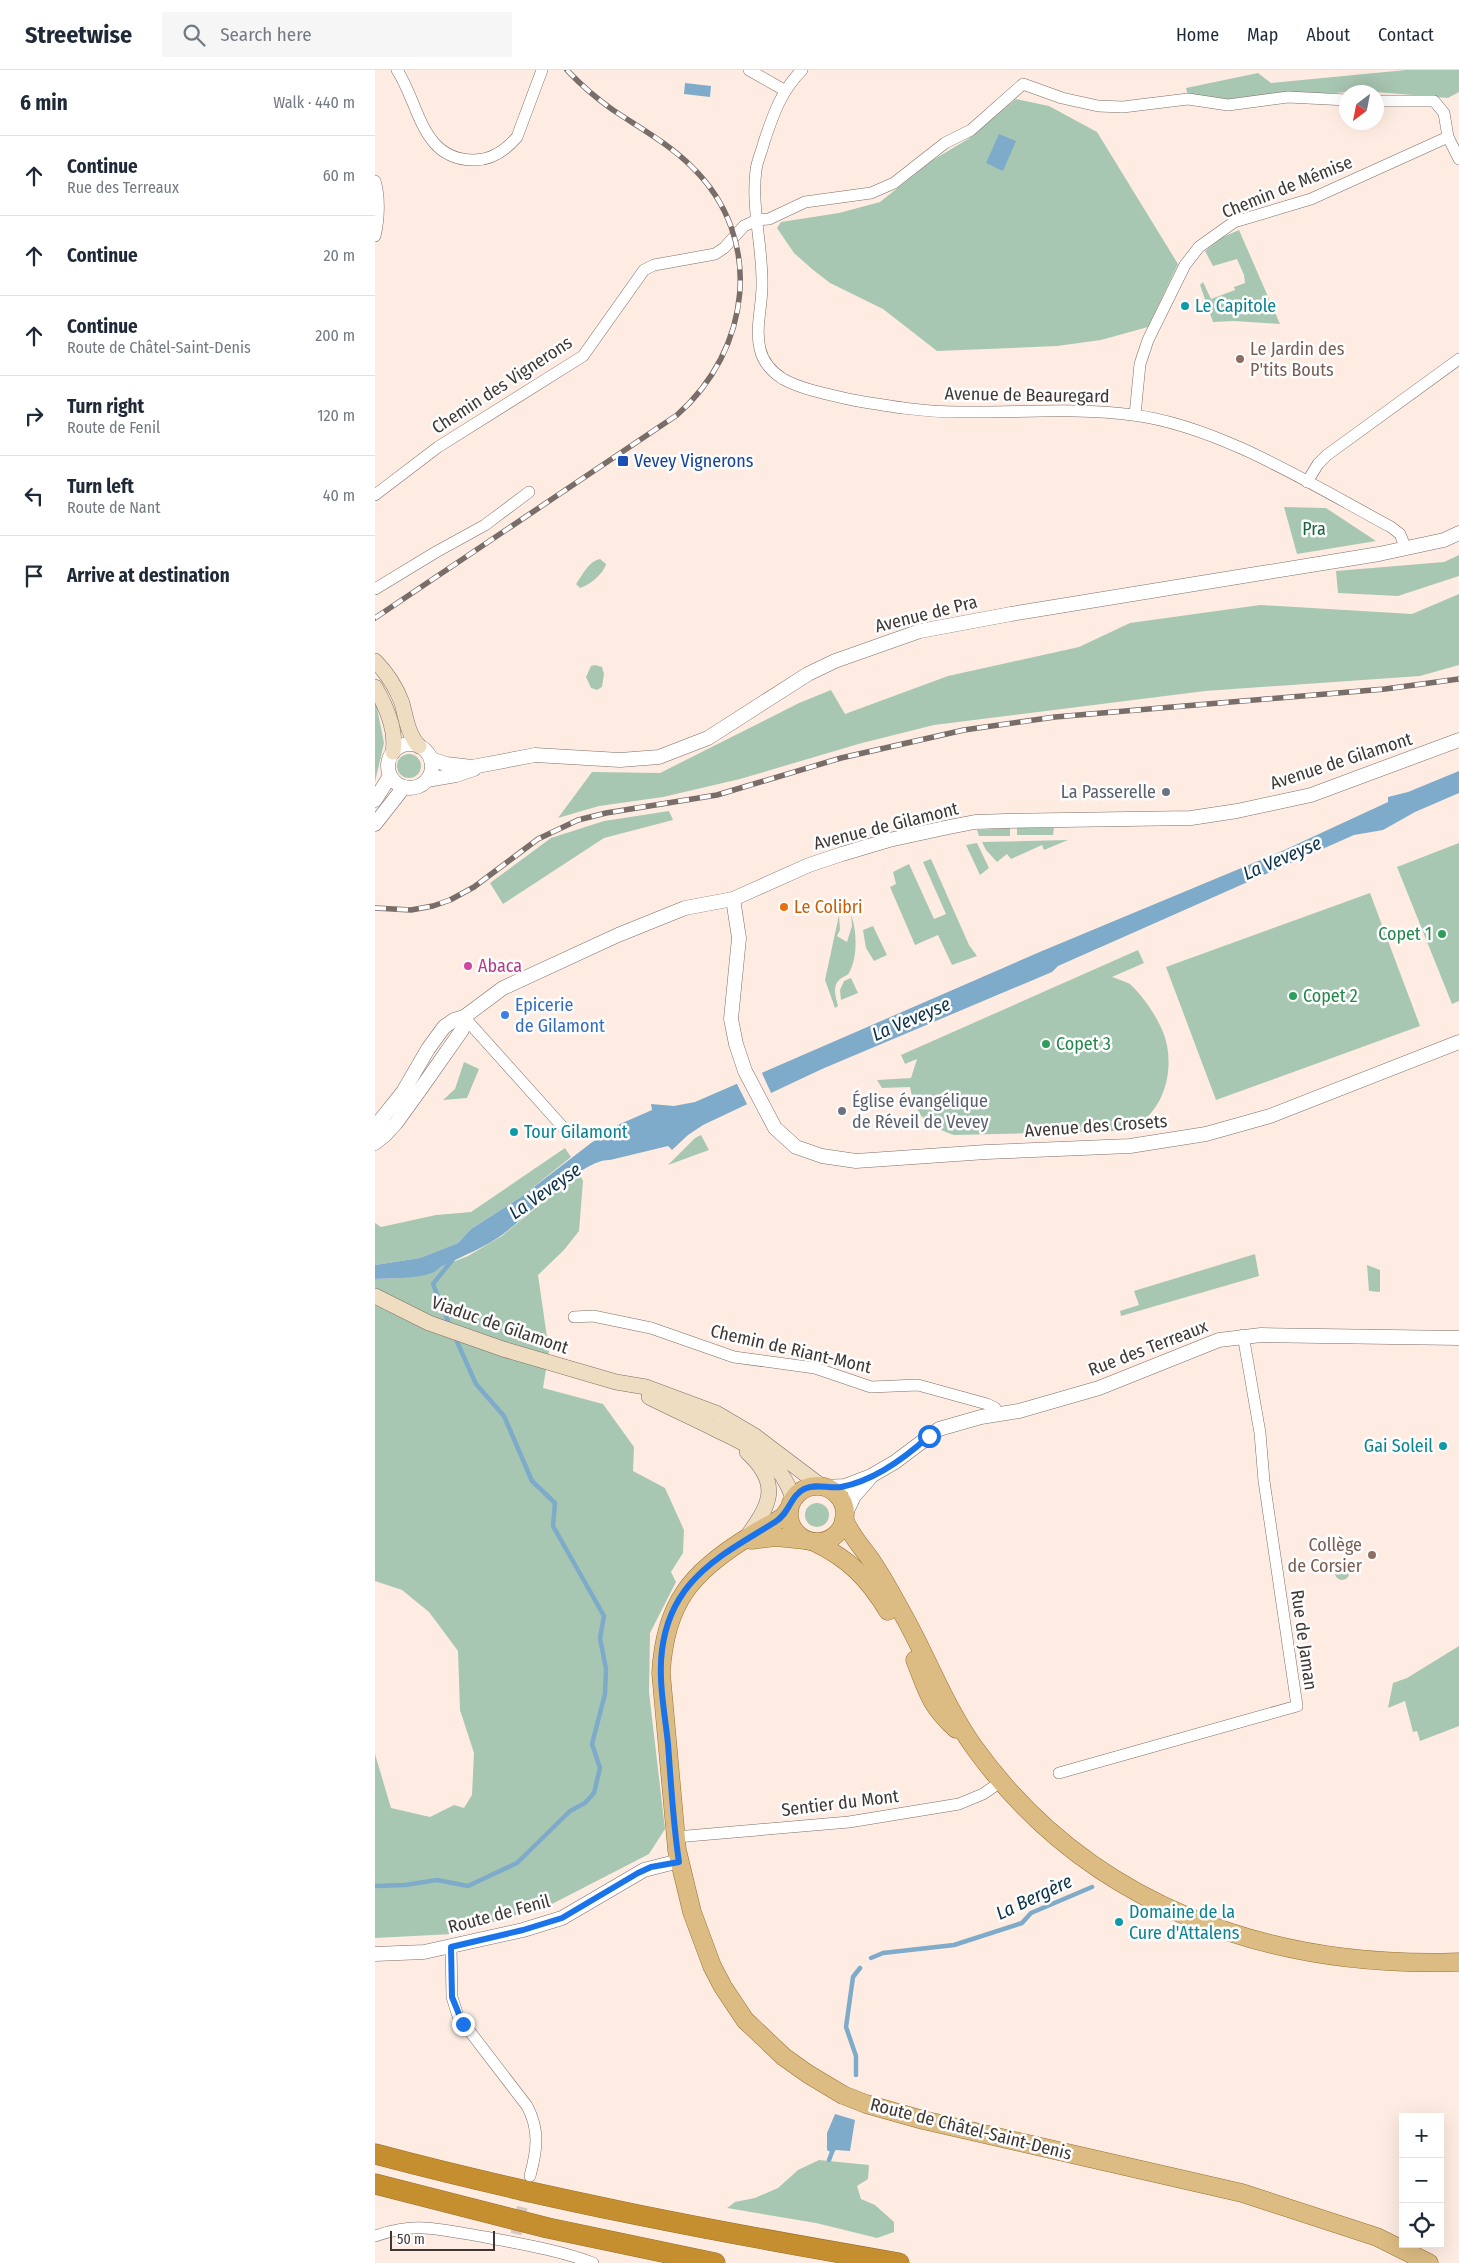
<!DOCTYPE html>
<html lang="en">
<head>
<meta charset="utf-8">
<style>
  :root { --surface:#fff; --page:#f6f6f7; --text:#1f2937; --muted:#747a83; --line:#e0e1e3 }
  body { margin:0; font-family:"Fira Sans Condensed",sans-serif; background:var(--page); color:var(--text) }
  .controls { position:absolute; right:15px; bottom:15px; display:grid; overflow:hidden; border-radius:0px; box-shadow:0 5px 20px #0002 }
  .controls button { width:45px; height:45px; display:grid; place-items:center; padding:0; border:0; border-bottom:1px solid var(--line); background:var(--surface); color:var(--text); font:25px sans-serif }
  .compass { position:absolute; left:964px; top:15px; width:45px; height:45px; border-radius:50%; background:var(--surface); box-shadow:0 5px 20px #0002; rotate:212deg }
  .scale { position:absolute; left:15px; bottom:12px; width:105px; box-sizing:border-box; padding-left:5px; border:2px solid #3e3734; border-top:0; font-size:14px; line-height:18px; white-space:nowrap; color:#3e3734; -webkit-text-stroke:4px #fdfdfd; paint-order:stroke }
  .stop { position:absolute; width:15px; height:15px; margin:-11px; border:4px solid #1a73e8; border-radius:50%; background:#fff }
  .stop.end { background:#1a73e8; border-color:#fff; box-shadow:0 1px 5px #0008 }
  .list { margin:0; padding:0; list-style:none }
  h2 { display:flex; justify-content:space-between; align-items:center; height:65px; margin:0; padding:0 20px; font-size:21px }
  h2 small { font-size:16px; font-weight:400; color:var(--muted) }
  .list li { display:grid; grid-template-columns:32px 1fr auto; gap:15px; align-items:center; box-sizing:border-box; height:80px; padding:0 20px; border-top:1px solid var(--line) }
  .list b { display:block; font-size:19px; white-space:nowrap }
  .list p { margin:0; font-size:16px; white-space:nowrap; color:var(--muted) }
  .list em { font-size:16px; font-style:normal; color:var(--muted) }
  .icon { flex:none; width:28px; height:28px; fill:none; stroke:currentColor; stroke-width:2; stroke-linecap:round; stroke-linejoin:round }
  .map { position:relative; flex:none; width:1084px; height:2193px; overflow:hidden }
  header { display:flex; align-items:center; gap:30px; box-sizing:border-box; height:70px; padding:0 25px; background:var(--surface); border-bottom:1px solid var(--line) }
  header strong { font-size:24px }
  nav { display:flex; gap:28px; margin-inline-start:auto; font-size:18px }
  .search { width:350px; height:45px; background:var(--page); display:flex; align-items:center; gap:12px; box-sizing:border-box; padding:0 18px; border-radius:0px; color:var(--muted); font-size:19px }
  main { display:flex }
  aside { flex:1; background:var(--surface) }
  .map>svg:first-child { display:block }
  .green { fill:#a8c7b3 }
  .water { fill:#7eabca }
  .pier { fill:#feece2 }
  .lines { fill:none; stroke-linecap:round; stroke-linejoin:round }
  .stream { stroke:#7eabca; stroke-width:4.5 }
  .minor-tunnel { stroke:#d8c8bf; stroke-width:11; stroke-dasharray:11 5.5; stroke-linecap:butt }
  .minor-casing { stroke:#7d6e66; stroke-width:12 }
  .tertiary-casing { stroke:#7d6e66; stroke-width:15 }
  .secondary-casing { stroke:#7d6e66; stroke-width:16 }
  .primary-casing { stroke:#967031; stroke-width:19 }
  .motorway-casing { stroke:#967031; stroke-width:21 }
  .minor { stroke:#fff; stroke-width:11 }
  .tertiary { stroke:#fff; stroke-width:14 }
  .secondary { stroke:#eeddc1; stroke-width:15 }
  .primary { stroke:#dcbc82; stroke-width:18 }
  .motorway { stroke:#c58f2f; stroke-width:20 }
  .rail-casing { stroke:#786d68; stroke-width:5.5 }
  .rail { stroke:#fdfdfd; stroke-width:4; stroke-dasharray:11; stroke-linecap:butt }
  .route { stroke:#1a73e8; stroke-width:6 }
  .culture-dot { fill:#0f9aa8; stroke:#fdfdfd; stroke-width:2 }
  .education-dot { fill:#8d6e63; stroke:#fdfdfd; stroke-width:2 }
  .transit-dot { fill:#1a4fb4; stroke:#fdfdfd; stroke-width:2 }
  .worship-dot { fill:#6b7280; stroke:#fdfdfd; stroke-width:2 }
  .food-dot { fill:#e8710a; stroke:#fdfdfd; stroke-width:2 }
  .leisure-dot { fill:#2e9e5b; stroke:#fdfdfd; stroke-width:2 }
  .hotel-dot { fill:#d1479c; stroke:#fdfdfd; stroke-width:2 }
  .shop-dot { fill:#3f7fe0; stroke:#fdfdfd; stroke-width:2 }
  .labels { text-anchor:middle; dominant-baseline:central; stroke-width:5; stroke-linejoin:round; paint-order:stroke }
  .street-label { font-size:18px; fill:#3e3734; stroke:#fdfdfd }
  .culture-label { font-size:18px; fill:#0d838f; stroke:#fdfdfd; text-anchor:start }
  .education-label { font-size:18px; fill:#785e54; stroke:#fdfdfd; text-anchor:start }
  .transit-label { font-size:18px; fill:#164399; stroke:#fdfdfd; text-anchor:start }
  .park-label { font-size:18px; fill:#17653e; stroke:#fdfdfd }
  .worship-label { font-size:18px; fill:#5b616d; stroke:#fdfdfd; text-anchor:end }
  .food-label { font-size:18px; fill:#c56008; stroke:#fdfdfd; text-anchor:start }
  .leisure-label { font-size:18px; fill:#27864d; stroke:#fdfdfd; text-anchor:start }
  .hotel-label { font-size:18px; fill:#b23c85; stroke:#fdfdfd; text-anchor:start }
  .shop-label { font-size:18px; fill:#366cbe; stroke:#fdfdfd; text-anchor:start }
  .water-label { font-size:19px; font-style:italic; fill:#0c3249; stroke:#fdfdfd }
</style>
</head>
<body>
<header>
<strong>Streetwise</strong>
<div class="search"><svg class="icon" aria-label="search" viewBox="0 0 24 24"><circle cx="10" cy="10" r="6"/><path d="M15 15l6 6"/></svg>Search here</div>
<nav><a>Home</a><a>Map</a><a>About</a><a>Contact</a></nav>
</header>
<main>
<aside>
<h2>6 min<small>Walk · 440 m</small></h2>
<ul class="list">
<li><svg class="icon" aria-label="ahead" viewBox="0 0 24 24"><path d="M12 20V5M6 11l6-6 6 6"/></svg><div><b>Continue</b><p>Rue des Terreaux</p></div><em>60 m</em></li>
<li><svg class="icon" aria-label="ahead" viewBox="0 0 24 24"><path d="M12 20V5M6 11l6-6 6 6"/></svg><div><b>Continue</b></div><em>20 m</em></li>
<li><svg class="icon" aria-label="ahead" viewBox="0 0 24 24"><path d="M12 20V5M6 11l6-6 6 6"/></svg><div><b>Continue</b><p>Route de Châtel-Saint-Denis</p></div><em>200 m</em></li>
<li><svg class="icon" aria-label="right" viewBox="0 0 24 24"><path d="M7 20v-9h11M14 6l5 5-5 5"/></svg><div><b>Turn right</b><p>Route de Fenil</p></div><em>120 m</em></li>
<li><svg class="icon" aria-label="left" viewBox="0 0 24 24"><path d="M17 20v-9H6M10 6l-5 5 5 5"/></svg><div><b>Turn left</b><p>Route de Nant</p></div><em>40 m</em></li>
<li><svg class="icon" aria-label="arrive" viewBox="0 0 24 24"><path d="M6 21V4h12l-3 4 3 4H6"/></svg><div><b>Arrive at destination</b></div></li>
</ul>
</aside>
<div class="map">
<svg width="1084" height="2193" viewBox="0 0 1084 2193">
  <rect width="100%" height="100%" fill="#feece2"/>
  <!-- green -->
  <g class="green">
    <polygon points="1031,0 1084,0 1084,22 1073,28 1002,22 972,22 855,31 813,26 811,18 883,3 896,13"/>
    <polygon points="641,29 674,36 722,62 803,194 773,257 726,270 682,276 562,281 508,239 455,213 437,199 419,183 402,158 406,152 464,143 505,132 558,90 593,69"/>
    <polygon points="864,160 905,254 859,251 838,252 825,215 828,212 836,229 860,220 859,217 870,213 869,205 862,189 838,196 830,181 848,167"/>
    <polygon points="909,437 951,438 1001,471 922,484"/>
    <polygon points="1084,485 1084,506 1023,526 963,523 961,501 1069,492"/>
    <path d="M225,489L231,494C229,503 215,515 205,518L201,514C208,504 214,491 225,489Z"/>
    <polygon points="1084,524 1084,595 1045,606 830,621 559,655 487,673 365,709 288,727 224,736 183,748 217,702 285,703 424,633 456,620 470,644 573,606 704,577 755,553 885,535 1037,544"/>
    <polygon points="220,595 227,597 229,604 227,617 222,620 216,618 211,607 216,596"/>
    <polygon points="0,628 9,673 0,712"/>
    <circle cx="34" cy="696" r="12"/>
    <polygon points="294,741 298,750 229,768 128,834 115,813 176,768 229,751"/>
    <polygon points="635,758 635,766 604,766 602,760"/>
    <polygon points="679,758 678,765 642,765 642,758"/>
    <polygon points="693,770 669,780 667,775 636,789 632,784 622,792 611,780 607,772"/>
    <polygon points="602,773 614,798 605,805 591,775"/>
    <polygon points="1084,773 1084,931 1077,934 1022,797"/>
    <polygon points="556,789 594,875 602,886 577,895 563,865 540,875 515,817 521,814 518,802 534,794 559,849 571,844 548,792"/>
    <polygon points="995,823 1045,956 841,1030 791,897"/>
    <path d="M464,845L465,860L462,866L472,872L477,856L476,845C482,860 483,888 474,903C472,906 467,907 464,910C457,917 461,927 463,936L460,938L450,910Z"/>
    <polygon points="498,856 512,885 499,891 491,878 488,860"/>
    <path d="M763,880L769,893L737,907C742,909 750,911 755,914C768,926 781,945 788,962C800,991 793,1035 764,1053C758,1057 749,1059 742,1061L579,1065C551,1055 541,1047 535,1017L507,1018L502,1010L536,1008L542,989L530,994L526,985Z"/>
    <polygon points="476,908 483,923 466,930 465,920 469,911"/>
    <polygon points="89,992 104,999 92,1028 68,1030 80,1019"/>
    <polygon points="326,1065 334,1080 293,1095 320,1068"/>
    <polygon points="190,1078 196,1087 146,1127 96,1159 83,1173 45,1188 0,1195 0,1153 6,1157 61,1145 96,1142"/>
    <polygon points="204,1102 208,1111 204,1161 189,1180 163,1205 174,1281 168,1318 228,1334 259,1377 258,1401 290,1418 309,1460 308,1483 296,1502 301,1512 275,1563 274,1622 290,1759 274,1784 177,1834 78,1864 0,1868 0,1684 16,1738 55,1747 79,1735 89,1738 97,1725 99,1683 85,1640 83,1581 54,1542 27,1520 0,1511 0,1209 28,1208 56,1203 70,1195 93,1186 127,1166"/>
    <polygon points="880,1184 884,1206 746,1246 745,1241 764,1235 759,1221"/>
    <polygon points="992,1195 1005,1200 1005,1222 994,1221"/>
    <circle cx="442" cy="1445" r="12"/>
    <circle cx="967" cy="1503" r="7"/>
    <polygon points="1084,1576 1084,1656 1045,1671 1042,1661 1038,1662 1030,1631 1013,1638 1018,1613 1032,1608"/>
    <polygon points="444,2090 494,2095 493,2109 482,2116 486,2129 500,2135 519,2152 519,2162 502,2168 441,2153 352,2138 360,2132 380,2128 403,2118 423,2100"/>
  </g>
  <!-- water -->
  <g class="water">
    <polygon points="310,13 336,16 335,27 309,24"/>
    <polygon points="624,64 641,71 628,101 611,93"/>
    <path d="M1084,701V723L1040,742L1008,760L979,765L683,896L677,902L447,999L328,1055L313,1065L297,1080L293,1076L235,1090C208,1088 152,1147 127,1165C109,1178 89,1185 70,1195C65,1197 62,1201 57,1203C40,1209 18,1208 0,1209V1195L45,1188L83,1173L96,1159L146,1127L216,1073L245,1054L277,1040L276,1034L299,1036L320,1032L667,881L905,782L1013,732V727L1033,722Z"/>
    <polygon points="460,2044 480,2050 475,2081 461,2080 457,2083 452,2080 452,2063"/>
  </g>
  <!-- pier -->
  <polygon class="pier" points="386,1001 397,1025 373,1036 361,1012"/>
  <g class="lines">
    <!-- stream -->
    <g class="stream">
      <polyline points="75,1256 58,1214 78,1189"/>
      <polyline points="0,1816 30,1815 62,1810 93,1816 142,1793 195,1741 210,1733 219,1723 225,1698 217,1674 230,1624 231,1599 225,1568 229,1546 178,1456 180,1433 157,1411 129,1346 101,1314 79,1265"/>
      <polyline points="496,1888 508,1883 579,1875 647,1853 656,1843 717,1817"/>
      <polyline points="481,2005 481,1986 471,1957 478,1907 485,1898"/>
      <polyline points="454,2090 459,2077"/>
    </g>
    <!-- minor-tunnel -->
    <polyline class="minor-tunnel" points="141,2164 152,2117"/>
    <!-- minor casing -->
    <g class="minor-casing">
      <g id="minor">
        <path d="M22,0C45,35 46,90 99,90C117,90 131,80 142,67L167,0"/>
        <polyline points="374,0 409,20"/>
        <path d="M427,0C406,21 398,45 389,72C387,81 382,91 381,100C376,138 388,178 387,216C387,237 380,258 385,279C388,292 397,302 408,309C428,320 456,325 478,330C513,336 547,342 584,342C641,343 701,337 758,345C845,356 939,416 1016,457L1025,464L1031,479"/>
        <polyline points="1002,31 1059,31 1069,43 1073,67 1084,89"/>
        <path d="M0,111C5,127 4,150 0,166"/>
        <polyline points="760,345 765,294 773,270 810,195 824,177 859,152 936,129 1073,67"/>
        <polyline points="932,412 943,394 952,385 1084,289"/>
        <polyline points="0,425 63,377 208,286 269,200 279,195 340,184 349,178 369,156 382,150 394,149 430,132 496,123 519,113 570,73 596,60 648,14 687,28 723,36 748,37 813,29 853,35 913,27 972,30"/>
        <polyline points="0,519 61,482 110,455 154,422"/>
        <polyline points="89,947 194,1064"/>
        <polyline points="199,1247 218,1246 276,1258 359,1287 440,1298 496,1317 543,1315 612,1334 620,1338 623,1344"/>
        <polyline points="684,1703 922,1636 889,1411 885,1363 868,1265"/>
        <polyline points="301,1767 474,1752 584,1734 608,1724 627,1711"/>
        <path d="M76,1877L77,1927L83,1946L152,2036C165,2060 162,2080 155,2106"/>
        <path d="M0,2166C15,2161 33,2157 49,2158C69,2159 90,2164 110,2167C146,2174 183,2180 218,2193"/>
      </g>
    </g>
    <!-- tertiary casing -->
    <g class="tertiary-casing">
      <g id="tertiary">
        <circle cx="35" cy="696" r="22"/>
        <polyline points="56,689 71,694 97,697 160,685 245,690 284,687 333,668 433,604 460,591 545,561 636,544 1004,484 1069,470 1084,463"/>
        <polyline points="52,710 81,705 99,699"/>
        <polyline points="0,730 15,706"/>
        <polyline points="0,754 29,717"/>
        <polyline points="358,829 364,868 356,949 361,974 370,1001 400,1058 421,1077 447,1086 481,1091 611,1082 755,1076 831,1064 895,1046 1084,972"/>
        <polyline points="0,1057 28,1022 53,979 69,957 79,950 89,947 128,918 243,865 310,838 358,829 434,795 467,784 514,770 574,757 600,752 631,751 816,748 862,741 936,725 1084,670"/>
        <polyline points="0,1073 10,1065 21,1053 47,1017 87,960 89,947"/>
        <polyline points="450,1417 470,1416 496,1406 520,1392 564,1359 606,1347 644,1341 724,1318 844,1270 886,1265 1084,1268"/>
        <polyline points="470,1445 479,1426 494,1409"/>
        <polyline points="0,1884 49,1882 148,1860 187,1848 269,1800 304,1791"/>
      </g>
    </g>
    <!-- secondary casing -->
    <g class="secondary-casing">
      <g id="secondary">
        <path d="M0,591C12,603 21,617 27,633C31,648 33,665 44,676"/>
        <path d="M0,617C11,636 22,660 18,682"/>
        <polyline points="0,1226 54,1253 128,1279 241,1312 271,1317 341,1343 380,1366 446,1416"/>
        <path d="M274,1327C296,1338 318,1348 340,1359C376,1377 404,1387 418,1428"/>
        <path d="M371,1468C395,1435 407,1414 372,1382"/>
      </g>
    </g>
    <!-- primary casing -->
    <g class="primary-casing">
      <g id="primary">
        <circle cx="442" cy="1444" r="28"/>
        <path d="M414,1439L408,1447C397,1454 386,1459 375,1466C316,1502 290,1533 286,1603L302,1780L317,1842L337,1896L348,1917L370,1950L409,1987L433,2004L468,2025L491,2034L548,2050L867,2123L1002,2167L1054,2193"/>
        <path d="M469,1449C476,1466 486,1476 496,1490C509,1509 520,1530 531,1550C554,1592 571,1638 599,1677C713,1836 894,1899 1084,1892"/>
        <polyline points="376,1470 401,1467 430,1470"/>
        <path d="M439,1472C474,1489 493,1508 513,1541"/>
        <path d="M540,1590C553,1622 554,1634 581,1659"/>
      </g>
    </g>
    <!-- motorway casing -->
    <g class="motorway-casing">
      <g id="motorway">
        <path d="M0,2084C173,2130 348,2163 524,2193"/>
        <polyline points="0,2114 173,2158 340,2193"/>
      </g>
    </g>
    <!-- minor -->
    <use href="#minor" class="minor"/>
    <!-- tertiary -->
    <use href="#tertiary" class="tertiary"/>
    <!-- secondary -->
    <use href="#secondary" class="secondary"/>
    <!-- primary -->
    <use href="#primary" class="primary"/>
    <!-- motorway -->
    <use href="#motorway" class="motorway"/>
    <!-- rail casing -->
    <g class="rail-casing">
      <g id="rail">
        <path d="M0,548L302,345C375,281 391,169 317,97C294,74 265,58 238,40C221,28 206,15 192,0"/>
        <polyline points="0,838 36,840 58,836 75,830 99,817 163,769 203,750 231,743 342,725 466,688 589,660 680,647 1010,619 1084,609"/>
      </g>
    </g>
    <!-- rail -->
    <use href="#rail" class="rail"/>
  </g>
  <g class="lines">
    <!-- route -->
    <path class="route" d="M88,1954L77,1927L76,1877L148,1860L187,1848L263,1803L276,1797L304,1792C298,1753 296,1713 293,1674C290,1644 283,1611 287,1580C290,1556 299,1533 315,1514C338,1487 370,1471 400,1452C415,1443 415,1426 429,1419C441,1413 454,1419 466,1417C498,1411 531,1387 554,1366"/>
  </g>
  <!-- markers -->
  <g class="culture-dot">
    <circle cx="810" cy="236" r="5"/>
    <circle cx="139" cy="1062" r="5"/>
    <circle cx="1068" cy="1376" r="5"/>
    <circle cx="744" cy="1852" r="5"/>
  </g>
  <g class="education-dot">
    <circle cx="865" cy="289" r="5"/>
    <circle cx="997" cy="1485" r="5"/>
  </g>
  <rect class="transit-dot" x="242" y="385" width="12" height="12" rx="2.5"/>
  <g class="worship-dot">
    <circle cx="791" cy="722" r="5"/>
    <circle cx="467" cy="1041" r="5"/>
  </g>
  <circle class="food-dot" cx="409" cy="837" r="5"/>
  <g class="leisure-dot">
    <circle cx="1067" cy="864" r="5"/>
    <circle cx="918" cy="926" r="5"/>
    <circle cx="671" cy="974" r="5"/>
  </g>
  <circle class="hotel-dot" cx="93" cy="896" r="5"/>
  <circle class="shop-dot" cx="130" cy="945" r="5"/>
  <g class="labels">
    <!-- street labels -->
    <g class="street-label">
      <text transform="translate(912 117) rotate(-22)">Chemin de Mémise</text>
      <text transform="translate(127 315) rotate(-33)">Chemin des Vignerons</text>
      <text transform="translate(652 325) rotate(1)">Avenue de Beauregard</text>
      <text transform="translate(551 544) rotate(-14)">Avenue de Pra</text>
      <text transform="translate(966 691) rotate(-18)">Avenue de Gilamont</text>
      <text transform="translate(511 756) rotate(-14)">Avenue de Gilamont</text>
      <text transform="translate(721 1056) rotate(-4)">Avenue des Crosets</text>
      <text transform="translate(125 1255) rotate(19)">Viaduc de Gilamont</text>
      <text transform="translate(773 1278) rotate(-21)">Rue des Terreaux</text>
      <text transform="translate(416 1279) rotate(13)">Chemin de Riant-Mont</text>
      <text transform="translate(929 1570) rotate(82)">Rue de Jaman</text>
      <text transform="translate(465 1733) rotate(-7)">Sentier du Mont</text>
      <text transform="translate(124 1844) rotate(-15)">Route de Fenil</text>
      <text transform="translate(596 2059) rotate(14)">Route de Châtel-Saint-Denis</text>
    </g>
    <!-- culture labels -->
    <g class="culture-label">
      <text x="820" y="236">Le Capitole</text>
      <text x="149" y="1062">Tour Gilamont</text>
      <text x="1058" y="1376" text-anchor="end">Gai Soleil</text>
      <text x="754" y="1842">Domaine de la<tspan x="754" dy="21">Cure d'Attalens</tspan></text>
    </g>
    <!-- education labels -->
    <g class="education-label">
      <text x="875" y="279">Le Jardin des<tspan x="875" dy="21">P'tits Bouts</tspan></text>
      <text x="987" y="1475" text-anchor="end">Collège<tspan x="987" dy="21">de Corsier</tspan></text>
    </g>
    <!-- transit labels -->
    <g class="transit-label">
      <text x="259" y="391">Vevey Vignerons</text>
    </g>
    <!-- park labels -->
    <g class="park-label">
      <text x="939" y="459">Pra</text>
    </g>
    <!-- worship labels -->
    <g class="worship-label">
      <text x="781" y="722">La Passerelle</text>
      <text x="477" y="1031" text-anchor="start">Église évangélique<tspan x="477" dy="21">de Réveil de Vevey</tspan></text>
    </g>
    <!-- food labels -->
    <g class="food-label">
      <text x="419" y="837">Le Colibri</text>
    </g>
    <!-- leisure labels -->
    <g class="leisure-label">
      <text x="1057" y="864" text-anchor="end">Copet 1</text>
      <text x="928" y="926">Copet 2</text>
      <text x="681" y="974">Copet 3</text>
    </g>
    <!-- hotel labels -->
    <g class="hotel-label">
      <text x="103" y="896">Abaca</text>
    </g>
    <!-- shop labels -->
    <g class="shop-label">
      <text x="140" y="935">Epicerie<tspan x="140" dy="21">de Gilamont</tspan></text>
    </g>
    <!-- water labels -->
    <g class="water-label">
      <text transform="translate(907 788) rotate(-23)">La Veveyse</text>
      <text transform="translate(536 949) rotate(-23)">La Veveyse</text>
      <text transform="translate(170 1121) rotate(-35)">La Veveyse</text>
      <text transform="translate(659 1827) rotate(-25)">La Bergère</text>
    </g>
  </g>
</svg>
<div class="controls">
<button>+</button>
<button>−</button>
<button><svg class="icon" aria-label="locate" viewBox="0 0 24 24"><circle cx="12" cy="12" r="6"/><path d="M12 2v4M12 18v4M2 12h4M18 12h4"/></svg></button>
</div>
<svg class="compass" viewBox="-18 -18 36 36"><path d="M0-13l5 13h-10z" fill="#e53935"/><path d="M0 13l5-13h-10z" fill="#747a83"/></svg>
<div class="scale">50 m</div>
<div class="stop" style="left:554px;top:1366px"></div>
<div class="stop end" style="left:88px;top:1954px"></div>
</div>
</main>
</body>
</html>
